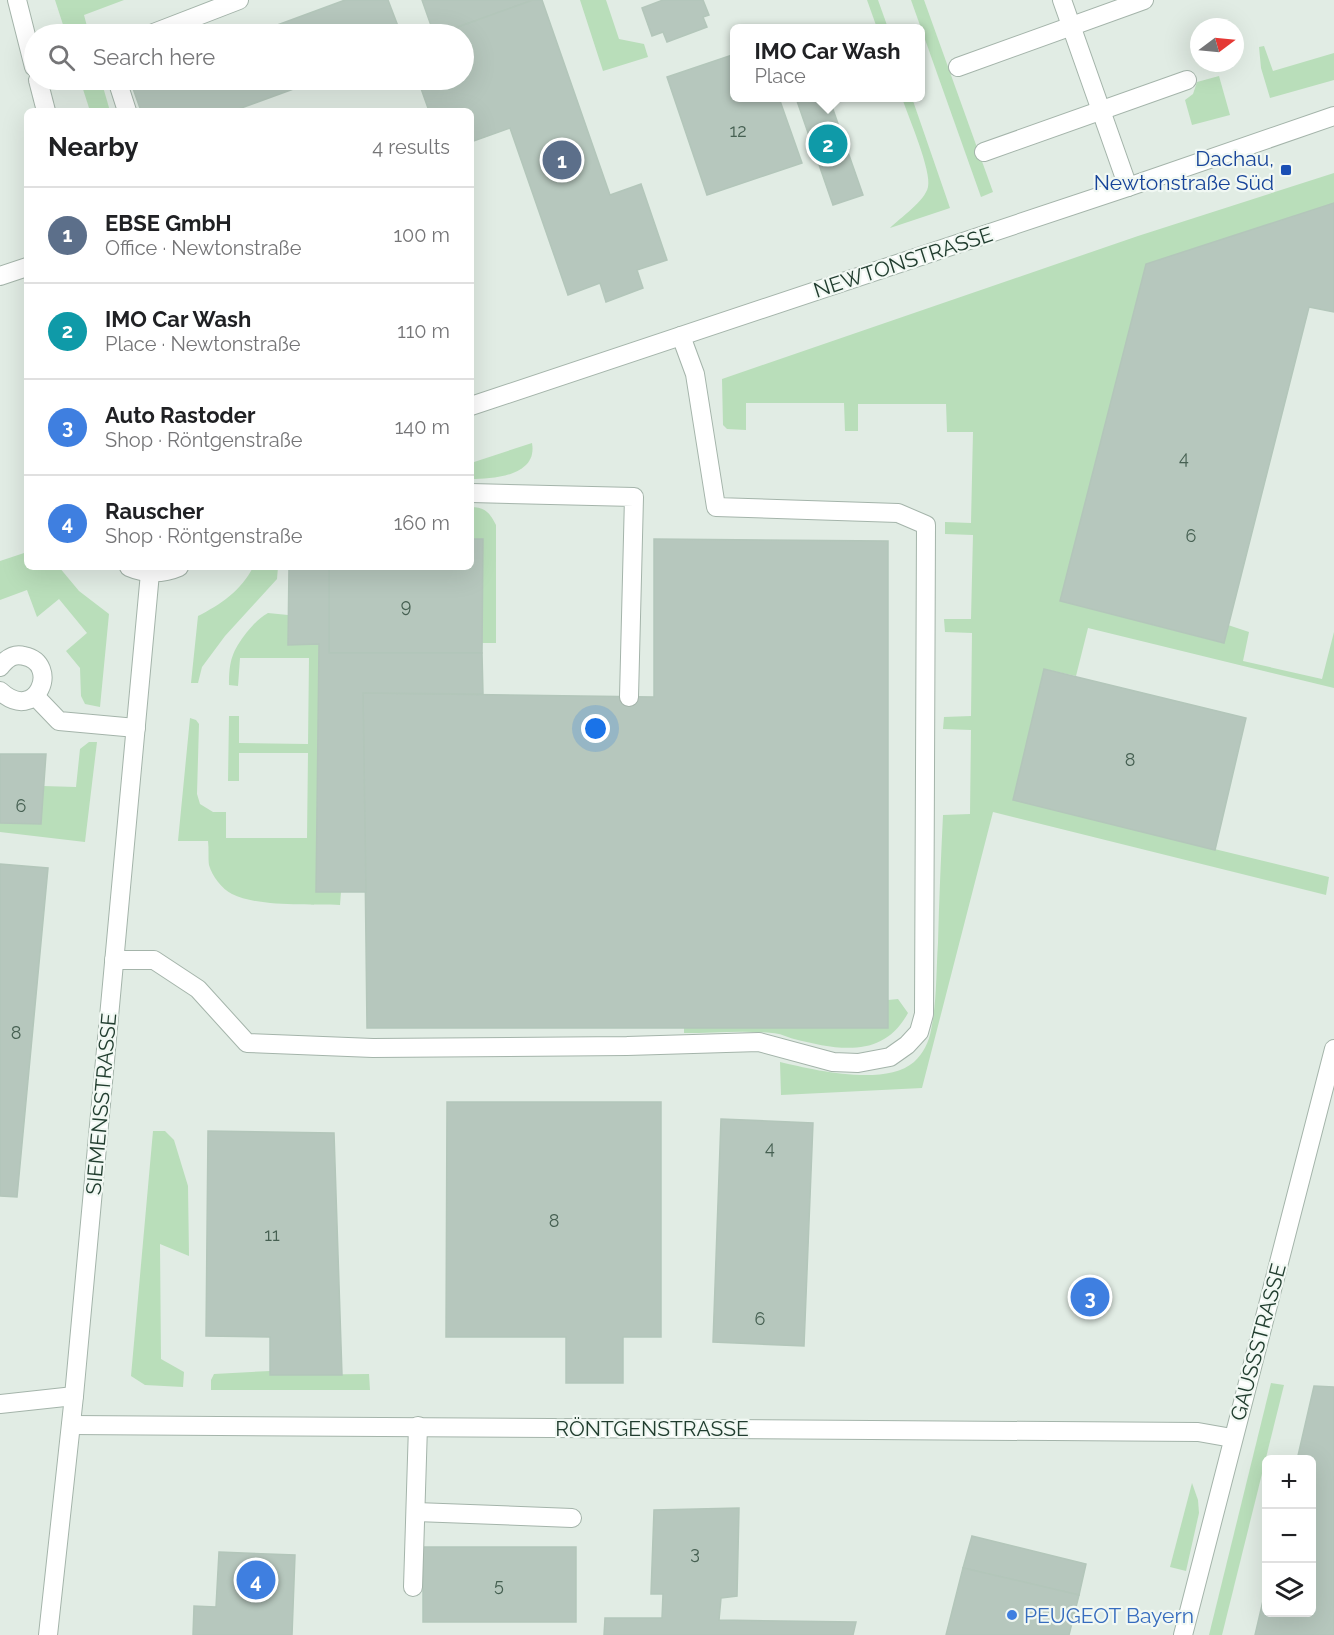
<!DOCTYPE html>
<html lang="en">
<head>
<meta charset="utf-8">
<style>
  :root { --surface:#fff; --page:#f6f6f6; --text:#202124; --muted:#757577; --line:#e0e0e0; --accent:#ea580c }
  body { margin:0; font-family:Raleway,sans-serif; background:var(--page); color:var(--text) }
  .controls { position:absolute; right:18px; bottom:18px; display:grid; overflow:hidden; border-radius:9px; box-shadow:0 6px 24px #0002 }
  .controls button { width:54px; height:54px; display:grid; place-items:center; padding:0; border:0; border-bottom:2px solid var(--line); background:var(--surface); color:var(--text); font:30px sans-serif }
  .compass { position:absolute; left:1190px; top:18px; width:54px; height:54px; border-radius:50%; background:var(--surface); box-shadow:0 6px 24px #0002; rotate:74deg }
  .you { position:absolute; left:596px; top:729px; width:21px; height:21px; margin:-15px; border:4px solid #fff; border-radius:50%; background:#1a73e8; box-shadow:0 0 0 9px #1a73e833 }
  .badge { display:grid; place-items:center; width:39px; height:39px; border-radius:50%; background:var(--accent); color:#fff; font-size:20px; font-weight:700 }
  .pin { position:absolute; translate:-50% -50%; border:3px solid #fff; box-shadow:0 2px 6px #0006 }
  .popup { position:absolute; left:730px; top:24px; width:195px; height:78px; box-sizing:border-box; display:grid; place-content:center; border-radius:9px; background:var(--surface); filter:drop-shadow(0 2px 4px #0005); font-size:20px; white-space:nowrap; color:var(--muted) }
  .popup b { font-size:22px; color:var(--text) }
  .popup::after { content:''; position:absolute; left:50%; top:100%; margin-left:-12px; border:12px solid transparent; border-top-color:var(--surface) }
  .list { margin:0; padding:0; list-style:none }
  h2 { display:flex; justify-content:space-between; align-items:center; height:78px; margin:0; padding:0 24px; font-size:26px }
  h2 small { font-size:20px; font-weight:400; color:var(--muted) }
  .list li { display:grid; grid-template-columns:39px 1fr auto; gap:18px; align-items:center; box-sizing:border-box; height:96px; padding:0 24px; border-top:2px solid var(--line) }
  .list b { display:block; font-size:22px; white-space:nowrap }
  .list p { margin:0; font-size:20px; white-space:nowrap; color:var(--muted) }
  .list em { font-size:20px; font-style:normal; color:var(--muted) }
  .icon { flex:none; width:33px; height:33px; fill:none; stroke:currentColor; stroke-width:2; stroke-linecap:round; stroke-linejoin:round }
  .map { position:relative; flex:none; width:1334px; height:1635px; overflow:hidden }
  .search { position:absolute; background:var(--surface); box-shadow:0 6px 24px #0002; left:24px; top:24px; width:450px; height:66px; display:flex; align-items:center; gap:15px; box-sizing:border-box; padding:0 21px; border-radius:33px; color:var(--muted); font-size:22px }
  .panel { position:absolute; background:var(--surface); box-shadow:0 6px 24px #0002; left:24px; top:108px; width:450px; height:462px; border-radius:9px }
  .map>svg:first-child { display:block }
  .green { fill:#b9deba }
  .building { fill:#b6c7bd; stroke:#b3c6ba; stroke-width:1.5 }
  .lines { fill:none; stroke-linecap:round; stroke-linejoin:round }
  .lane-casing { stroke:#a4b4aa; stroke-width:20 }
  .street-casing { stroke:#a4b4aa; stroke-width:20 }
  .lane { stroke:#fff; stroke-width:18 }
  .street { stroke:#fff; stroke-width:18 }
  .transit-dot { fill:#1a4fb4; stroke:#f1f8f3; stroke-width:2 }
  .shop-dot { fill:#3f7fe0; stroke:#f1f8f3; stroke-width:2 }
  .labels { text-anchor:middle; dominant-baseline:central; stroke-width:4.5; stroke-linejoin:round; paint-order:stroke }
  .number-label { font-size:18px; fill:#466052 }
  .transit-label { font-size:21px; fill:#164399; stroke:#f1f8f3; text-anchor:end }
  .street-label { font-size:21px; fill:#213d2f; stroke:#f1f8f3 }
  .shop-label { font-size:21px; fill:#366cbe; stroke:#f1f8f3; text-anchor:start }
</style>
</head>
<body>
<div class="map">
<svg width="1334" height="1635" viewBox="0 0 1334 1635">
  <rect width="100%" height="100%" fill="#e1ece4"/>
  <!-- green -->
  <g class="green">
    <polygon points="55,0 124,0 84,15 89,34 66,34"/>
    <polygon points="580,0 606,0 619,39 644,44 648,57 603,71"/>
    <polygon points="867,0 878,0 888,28 877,28"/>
    <polygon points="911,0 924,0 993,192 981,197"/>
    <polygon points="1264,46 1273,71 1334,53 1334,80 1270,98 1261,68 1259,47"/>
    <polygon points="1219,76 1230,115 1192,125 1185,100 1193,94 1197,82"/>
    <polygon points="80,80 101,80 110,111 90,111"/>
    <path d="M902,98H912L950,208L890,228C900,218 925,201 928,187C932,171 908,116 902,98Z"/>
    <path d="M1334,173V203L1146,264L1060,601L1223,643L1228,625L1249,632L1243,661L1322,679L1334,632V688L1088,628L1076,676L1044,669L1013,800L1329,877L1326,895L993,812L922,1088L781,1095L780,1062C814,1070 885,1087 914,1062C923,1054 929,1042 931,1030C937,1002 936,972 938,943C939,900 941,857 943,815L970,814L971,730L943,729L944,717L971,716L972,633L945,632L944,619H971L973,535L945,534V522L971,523L973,432H947L946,404H858V431H845L844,403H746V430L727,429L723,425L722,379L1138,236Z"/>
    <path d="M532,443C538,476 493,479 471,479V463Z"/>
    <path d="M471,507C485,507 490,513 496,525V643H482L483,540L471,539Z"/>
    <polygon points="27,552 27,567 59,567 79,591 109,614 100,707 85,704 81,696 80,668 66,651 87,633 59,599 37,617 27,590 0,600 0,561"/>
    <path d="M253,567H278L277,579L225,636L202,667L198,683H191L198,616C220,605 242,590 253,567Z"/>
    <path d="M268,613L288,615V645L319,644L316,891L341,892L340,905C312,904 257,907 232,894C222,889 212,876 209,865C208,858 209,849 208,841H178L190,718L196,720L199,724L197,794L200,804L213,812H226V838H307L308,753H239V781H228L229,716H239V743L308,744L309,658H240L238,686L229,685C229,661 232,651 247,632C254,624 259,618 268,613Z"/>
    <polygon points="89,742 97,742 85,842 0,832 0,823 41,824 43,786 76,787 80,749"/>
    <path d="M898,999L908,1013C883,1059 838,1050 794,1039C787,1037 779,1033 772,1033C743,1030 713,1033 684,1033V1028H887L888,1000Z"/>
    <polygon points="153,1131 165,1131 174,1140 188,1186 189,1256 160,1244 161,1359 184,1372 183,1387 145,1385 131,1376"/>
    <polygon points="270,1371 270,1375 369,1374 370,1390 211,1390 211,1380 214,1374"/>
    <polygon points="1271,1383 1284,1385 1222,1635 1209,1635"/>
    <polygon points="1192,1483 1198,1500 1199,1513 1186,1571 1170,1567"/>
  </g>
  <!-- building -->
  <g class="building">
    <polygon points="345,0 388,0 401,34 253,34"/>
    <polygon points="422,0 533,0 438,34 434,34"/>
    <polygon points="533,0 542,0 610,195 641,184 667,260 637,270 643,288 606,302 600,283 568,295 510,128 471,142 471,111 429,111 418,80 464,80 464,34 439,34"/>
    <polygon points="663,0 703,0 709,15 703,17 707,27 667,42 663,32 652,36 642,8"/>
    <polygon points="735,54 735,98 779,98 802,163 707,195 667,77"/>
    <polygon points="130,80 318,80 233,111 141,111"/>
    <polygon points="796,98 829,98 863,195 833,205"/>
    <polygon points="1334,203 1334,312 1309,307 1224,643 1060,601 1146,264"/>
    <polygon points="471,539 483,539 482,653 329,653 329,567 471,567"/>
    <polygon points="654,539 888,541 888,1028 367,1028 363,693 654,697"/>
    <polygon points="289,567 329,567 329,653 482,653 483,694 363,693 366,892 316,892 319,644 288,645"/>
    <polygon points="1044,669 1246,718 1215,850 1013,800"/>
    <polygon points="0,754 46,754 41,824 0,823"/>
    <polygon points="0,864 48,868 17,1197 0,1196"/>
    <polygon points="447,1102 661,1102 661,1337 623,1337 623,1383 566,1383 566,1337 446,1337"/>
    <polygon points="721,1119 813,1123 804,1346 713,1342"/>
    <polygon points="208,1131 334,1133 342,1375 270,1375 270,1337 206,1336"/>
    <polygon points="1314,1386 1334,1387 1334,1635 1255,1635 1266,1588 1266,1612 1312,1612 1312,1460 1297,1460"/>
    <polygon points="739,1508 737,1596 721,1598 719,1620 856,1622 853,1635 604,1635 605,1618 662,1618 663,1594 651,1594 654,1510"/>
    <polygon points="972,1536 1086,1564 1079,1595 963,1568"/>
    <rect x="423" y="1547" width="153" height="75"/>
    <polygon points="219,1552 295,1555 292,1635 193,1635 194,1606 216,1607"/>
    <polygon points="963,1568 1079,1595 1069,1635 946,1635"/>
  </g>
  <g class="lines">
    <!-- lane casing -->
    <g class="lane-casing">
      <g id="lane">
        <polyline points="1062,0 1128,187"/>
        <polyline points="151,34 239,0"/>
        <polyline points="958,67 1144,0"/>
        <polyline points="117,80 127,111"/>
        <polyline points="984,152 1187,80"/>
        <polyline points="0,276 27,267"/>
        <polyline points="471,493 634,497 629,697"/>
        <path d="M0,667C7,658 14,653 24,656C61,663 37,725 0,691"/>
        <polyline points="35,696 59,721 136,728"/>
        <polyline points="114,960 154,960 198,989 247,1043 373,1048 627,1046 759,1042 833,1062 858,1063 890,1057 907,1045 919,1032 924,1014 926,525 898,513 716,507 695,374 681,336"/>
        <polyline points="416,1512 572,1518"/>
        <polyline points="413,1587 418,1426"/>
      </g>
    </g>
    <!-- street casing -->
    <g class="street-casing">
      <g id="street">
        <polyline points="17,0 34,67"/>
        <polyline points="38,80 46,111"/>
        <polyline points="471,406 1128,187 1334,116"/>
        <path d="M129,567C145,574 163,574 179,567"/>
        <polyline points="0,1404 74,1396"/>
        <polyline points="71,1425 1198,1432 1232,1438"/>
        <polyline points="48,1635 74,1396 150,573"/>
        <polyline points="1183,1635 1334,1049"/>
      </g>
    </g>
    <!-- lane -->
    <use href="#lane" class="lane"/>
    <!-- street -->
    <use href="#street" class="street"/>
  </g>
  <!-- markers -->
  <rect class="transit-dot" x="1280" y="164" width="12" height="12" rx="3"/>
  <circle class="shop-dot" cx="1012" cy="1615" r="6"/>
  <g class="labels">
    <!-- number labels -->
    <g class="number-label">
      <text x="738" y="130">12</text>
      <text x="1184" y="457">4</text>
      <text x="1191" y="535">6</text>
      <text x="406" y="605">9</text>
      <text x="1130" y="759">8</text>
      <text x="21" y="805">6</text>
      <text x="16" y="1032">8</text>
      <text x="770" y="1147">4</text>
      <text x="554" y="1220">8</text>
      <text x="272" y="1234">11</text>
      <text x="760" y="1318">6</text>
      <text x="695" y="1552">3</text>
      <text x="499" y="1584">5</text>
    </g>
    <!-- transit labels -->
    <g class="transit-label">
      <text x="1274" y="158">Dachau,<tspan x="1274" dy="24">Newtonstraße Süd</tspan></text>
    </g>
    <!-- street labels -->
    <g class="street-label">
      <text transform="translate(903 262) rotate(-18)">NEWTONSTRASSE</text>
      <text transform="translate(101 1104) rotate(-85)">SIEMENSSTRASSE</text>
      <text transform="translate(1258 1342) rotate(-75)">GAUSSSTRASSE</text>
      <text x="652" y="1428">RÖNTGENSTRASSE</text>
    </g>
    <!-- shop labels -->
    <g class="shop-label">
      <text x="1024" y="1615">PEUGEOT Bayern</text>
    </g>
  </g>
</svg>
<div class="controls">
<button>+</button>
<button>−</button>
<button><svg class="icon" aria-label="layers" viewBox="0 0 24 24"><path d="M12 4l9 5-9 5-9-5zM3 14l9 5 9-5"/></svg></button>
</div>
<svg class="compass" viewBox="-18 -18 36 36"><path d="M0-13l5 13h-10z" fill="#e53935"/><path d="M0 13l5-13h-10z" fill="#757577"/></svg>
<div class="you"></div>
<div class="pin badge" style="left:562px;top:160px;background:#5c6f8a">1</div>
<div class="pin badge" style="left:828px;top:144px;background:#0f9aa8">2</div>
<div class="popup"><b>IMO Car Wash</b>Place</div>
<div class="pin badge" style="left:1090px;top:1297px;background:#3f7fe0">3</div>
<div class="pin badge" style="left:256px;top:1580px;background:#3f7fe0">4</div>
<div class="search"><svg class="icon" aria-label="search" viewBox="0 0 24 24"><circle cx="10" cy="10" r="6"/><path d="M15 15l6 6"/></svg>Search here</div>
<section class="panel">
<h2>Nearby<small>4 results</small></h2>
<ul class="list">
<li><span class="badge" style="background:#5c6f8a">1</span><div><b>EBSE GmbH</b><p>Office · Newtonstraße</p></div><em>100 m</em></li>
<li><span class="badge" style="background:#0f9aa8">2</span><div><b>IMO Car Wash</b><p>Place · Newtonstraße</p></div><em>110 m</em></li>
<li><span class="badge" style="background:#3f7fe0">3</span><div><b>Auto Rastoder</b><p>Shop · Röntgenstraße</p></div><em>140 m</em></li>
<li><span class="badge" style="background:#3f7fe0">4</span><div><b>Rauscher</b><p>Shop · Röntgenstraße</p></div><em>160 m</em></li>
</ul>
</section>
</div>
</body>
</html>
